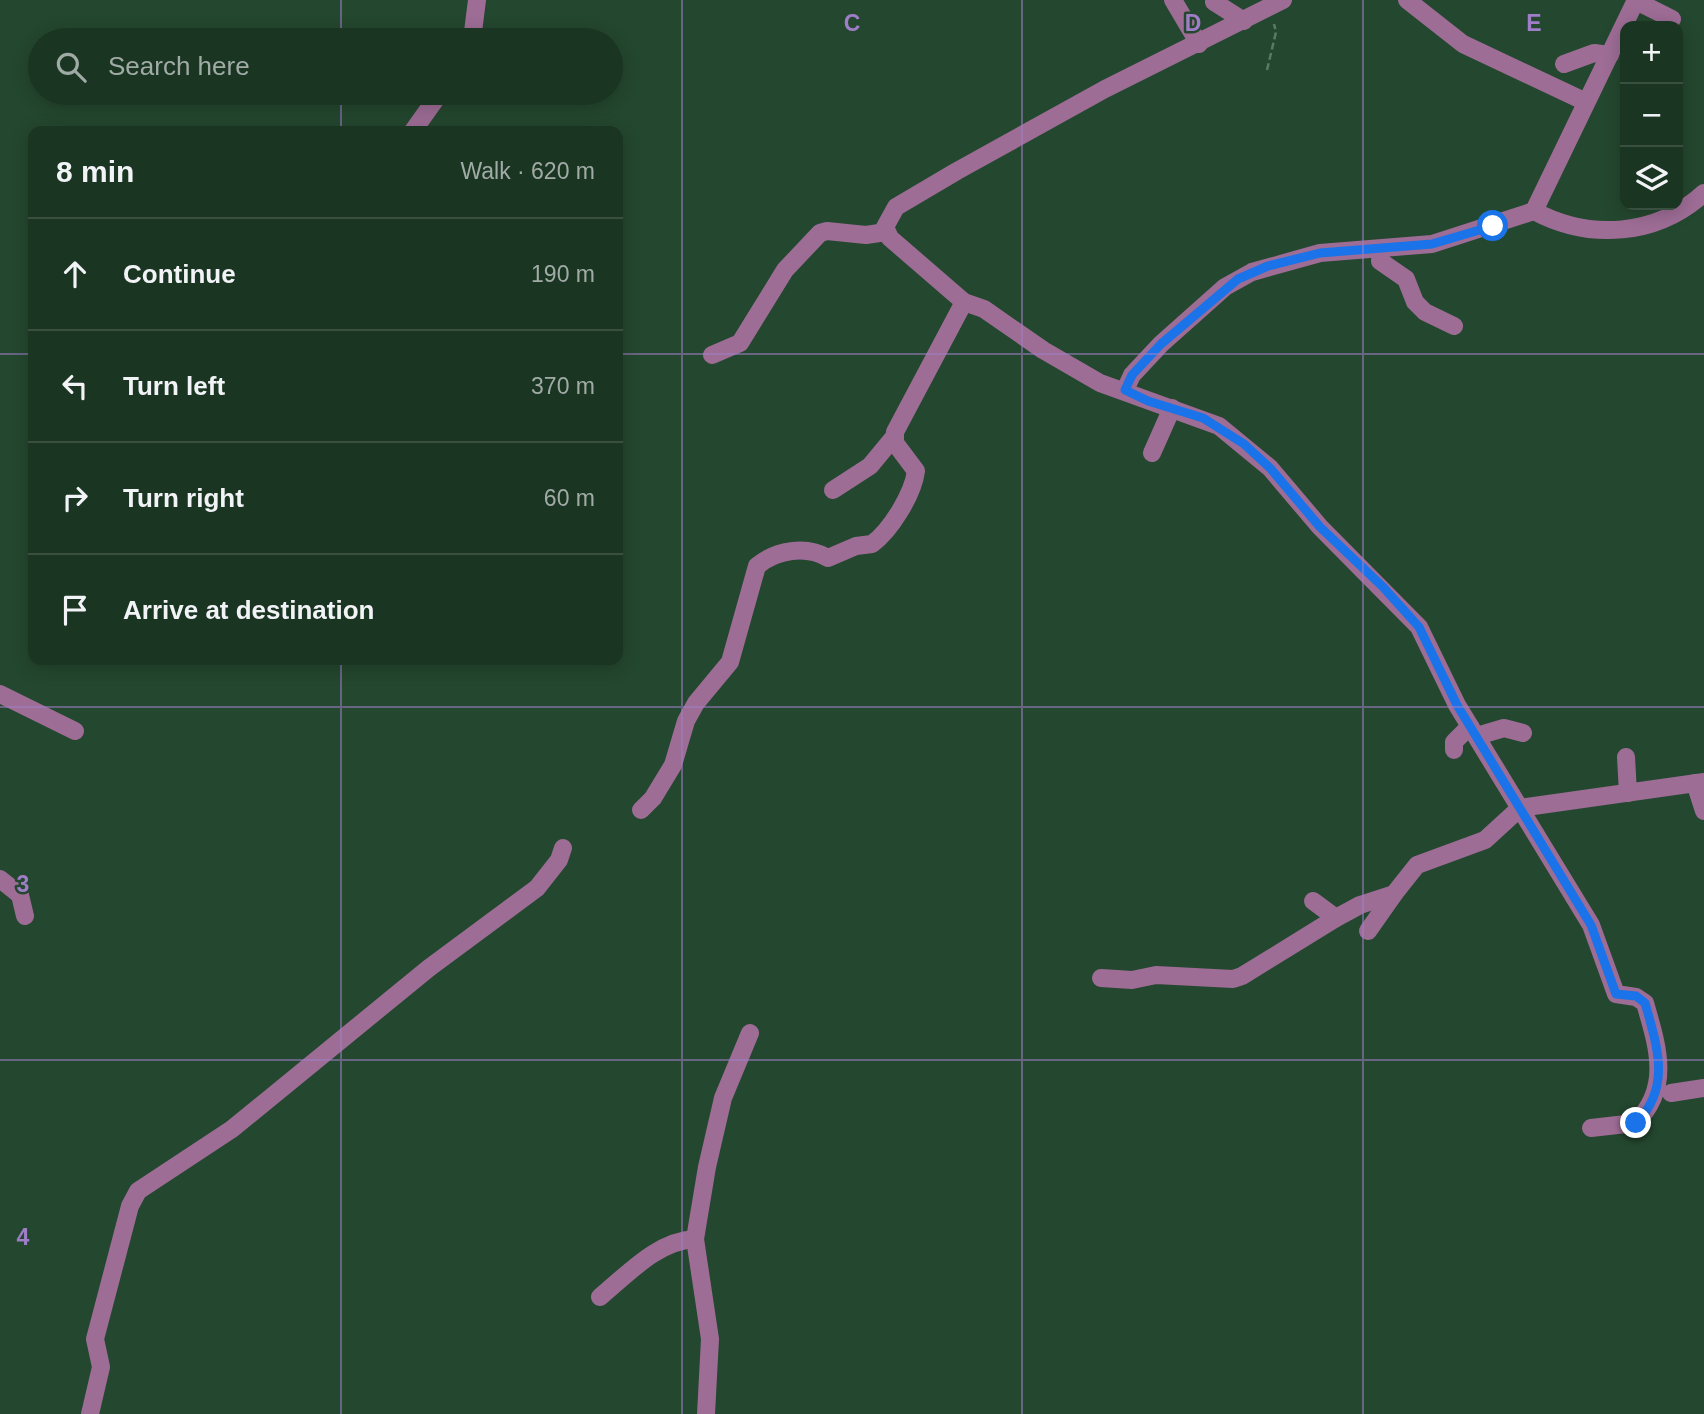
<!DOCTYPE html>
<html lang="en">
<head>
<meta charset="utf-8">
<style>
  :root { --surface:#1b3523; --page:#243d2b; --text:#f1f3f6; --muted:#a0aba6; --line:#395041 }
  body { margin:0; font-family:Helvetica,sans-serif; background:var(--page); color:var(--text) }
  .controls { position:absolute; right:21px; top:21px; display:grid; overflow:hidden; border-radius:14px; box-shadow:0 4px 18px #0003 }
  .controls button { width:63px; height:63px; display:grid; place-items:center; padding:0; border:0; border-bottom:2px solid var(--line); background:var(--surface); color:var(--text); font:35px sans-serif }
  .stop { position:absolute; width:21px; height:21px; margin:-16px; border:5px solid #1a73e8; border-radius:50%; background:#fff }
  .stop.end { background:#1a73e8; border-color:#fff; box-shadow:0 2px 7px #0008 }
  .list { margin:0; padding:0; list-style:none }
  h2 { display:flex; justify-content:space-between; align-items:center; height:91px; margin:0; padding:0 28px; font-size:30px }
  h2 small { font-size:23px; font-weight:400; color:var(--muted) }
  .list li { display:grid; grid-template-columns:46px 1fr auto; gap:21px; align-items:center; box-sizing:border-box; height:112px; padding:0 28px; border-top:2px solid var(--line) }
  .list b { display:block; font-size:26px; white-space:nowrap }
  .list em { font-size:23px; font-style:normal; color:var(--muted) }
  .icon { flex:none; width:38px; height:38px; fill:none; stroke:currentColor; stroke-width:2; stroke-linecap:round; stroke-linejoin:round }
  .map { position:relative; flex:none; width:1704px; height:1414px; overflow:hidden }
  .search { position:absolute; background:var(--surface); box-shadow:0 4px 18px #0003; left:28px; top:28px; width:595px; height:77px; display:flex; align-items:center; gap:18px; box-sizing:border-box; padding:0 24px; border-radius:38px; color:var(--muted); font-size:26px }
  .panel { position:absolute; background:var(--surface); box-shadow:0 4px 18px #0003; left:28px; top:126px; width:595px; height:539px; border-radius:14px }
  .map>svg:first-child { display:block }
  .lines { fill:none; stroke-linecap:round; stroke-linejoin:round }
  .path { stroke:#5b7964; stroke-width:2.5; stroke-dasharray:7 3.5; stroke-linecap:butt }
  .minor { stroke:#9e6d96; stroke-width:18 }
  .route { stroke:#1a73e8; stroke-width:9 }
  .grid { fill:none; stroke:#9f7dc7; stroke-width:2; stroke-opacity:0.55 }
  .grid-label { font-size:23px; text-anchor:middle; font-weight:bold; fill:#9f7dc7; stroke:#24472f; stroke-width:5; stroke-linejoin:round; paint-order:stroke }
</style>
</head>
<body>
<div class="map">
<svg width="1704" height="1414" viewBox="0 0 1704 1414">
  <rect width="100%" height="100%" fill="#24472f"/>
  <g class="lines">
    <!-- path -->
    <polyline class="path" points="1267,70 1276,32 1274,24"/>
    <!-- minor -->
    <g class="minor">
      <polyline points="1173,0 1199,44"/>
      <path d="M1283,0L1105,89L957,171L896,207L885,227L890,238L964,302L984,309L1043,350L1100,383L1219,426L1270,468L1320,527L1419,627L1457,705L1591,925L1616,994L1636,997L1645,1003C1657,1045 1672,1088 1635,1123L1591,1128"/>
      <polyline points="1407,0 1463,44 1586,102"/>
      <polyline points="1636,1 1672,19"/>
      <polyline points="1214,2 1244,21"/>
      <polyline points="472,40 477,0"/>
      <polyline points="1564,64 1594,53 1610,55"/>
      <polyline points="413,131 440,93"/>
      <path d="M1534,211C1590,241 1657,236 1704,193"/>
      <polyline points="1381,250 1380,261 1406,279 1415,302 1425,312 1454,326"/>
      <polyline points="712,355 740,343 785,270 820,233 827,231 866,235 886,232"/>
      <polyline points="1125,390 1132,375 1161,344 1225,287 1252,272 1320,253 1432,244 1534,211 1636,0"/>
      <polyline points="1152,453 1172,408"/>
      <polyline points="833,490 870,466 894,437"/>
      <polyline points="0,694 75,731"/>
      <polyline points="1477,736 1504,728 1523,733"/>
      <polyline points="1454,750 1454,742 1470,726"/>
      <polyline points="1626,757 1628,793"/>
      <polyline points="1695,783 1704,811"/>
      <path d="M641,810L653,798L673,765L686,721L696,703L730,662L757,566C776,550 806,545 828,558L856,546L872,544C891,530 913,494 916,471L895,443V432L964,302"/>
      <polyline points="0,879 20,895 25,916"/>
      <polyline points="1313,901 1336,918"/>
      <polyline points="1368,931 1394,894"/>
      <polyline points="1101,978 1132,980 1156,975 1233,979 1242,976 1336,918 1360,905 1394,894 1417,865 1485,840 1520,808 1704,782"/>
      <polyline points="1671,1093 1704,1088"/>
      <path d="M600,1297C628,1274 657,1241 695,1239"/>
      <polyline points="90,1414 101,1367 95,1339 130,1206 138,1191 232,1129 429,968 537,888 559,860 563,848"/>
      <polyline points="706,1414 710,1339 695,1239 707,1167 723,1098 750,1033"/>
    </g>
  </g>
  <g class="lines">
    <!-- route -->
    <path class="route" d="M1493,226L1432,244L1320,253L1268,266L1238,279L1161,344L1132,375L1125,390L1148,401L1203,418L1244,444L1270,468L1320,527L1383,587L1419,627L1457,705L1591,925L1616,994L1636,996L1645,1003C1657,1046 1672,1087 1636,1123"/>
  </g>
  <!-- grid -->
  <path class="grid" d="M341,0V40M682,0V1414M1022,0V1414M1363,0V1414M341,93V131M0,354H33M618,354H1704M341,660V1414M0,707H1704M0,1060H1704"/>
  <g class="grid-label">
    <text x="852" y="31">C</text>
    <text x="1193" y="31">D</text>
    <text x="1534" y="31">E</text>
    <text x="23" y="892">3</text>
    <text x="23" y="1245">4</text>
  </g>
</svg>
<div class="controls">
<button>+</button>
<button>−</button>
<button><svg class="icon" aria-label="layers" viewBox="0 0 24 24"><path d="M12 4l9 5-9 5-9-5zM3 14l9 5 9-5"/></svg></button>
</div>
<div class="stop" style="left:1493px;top:226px"></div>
<div class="stop end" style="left:1636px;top:1123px"></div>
<div class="search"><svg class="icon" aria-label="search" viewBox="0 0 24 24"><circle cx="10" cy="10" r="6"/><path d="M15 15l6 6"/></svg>Search here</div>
<section class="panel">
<h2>8 min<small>Walk · 620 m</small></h2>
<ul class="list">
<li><svg class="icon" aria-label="ahead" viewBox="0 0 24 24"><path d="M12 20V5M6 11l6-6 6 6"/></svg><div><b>Continue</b></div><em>190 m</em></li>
<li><svg class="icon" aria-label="left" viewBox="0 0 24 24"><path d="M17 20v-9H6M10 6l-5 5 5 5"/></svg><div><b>Turn left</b></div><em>370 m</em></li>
<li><svg class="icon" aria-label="right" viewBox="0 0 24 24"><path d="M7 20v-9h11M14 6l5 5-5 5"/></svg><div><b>Turn right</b></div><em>60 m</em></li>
<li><svg class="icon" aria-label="arrive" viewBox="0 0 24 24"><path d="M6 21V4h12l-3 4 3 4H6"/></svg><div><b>Arrive at destination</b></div></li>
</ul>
</section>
</div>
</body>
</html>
